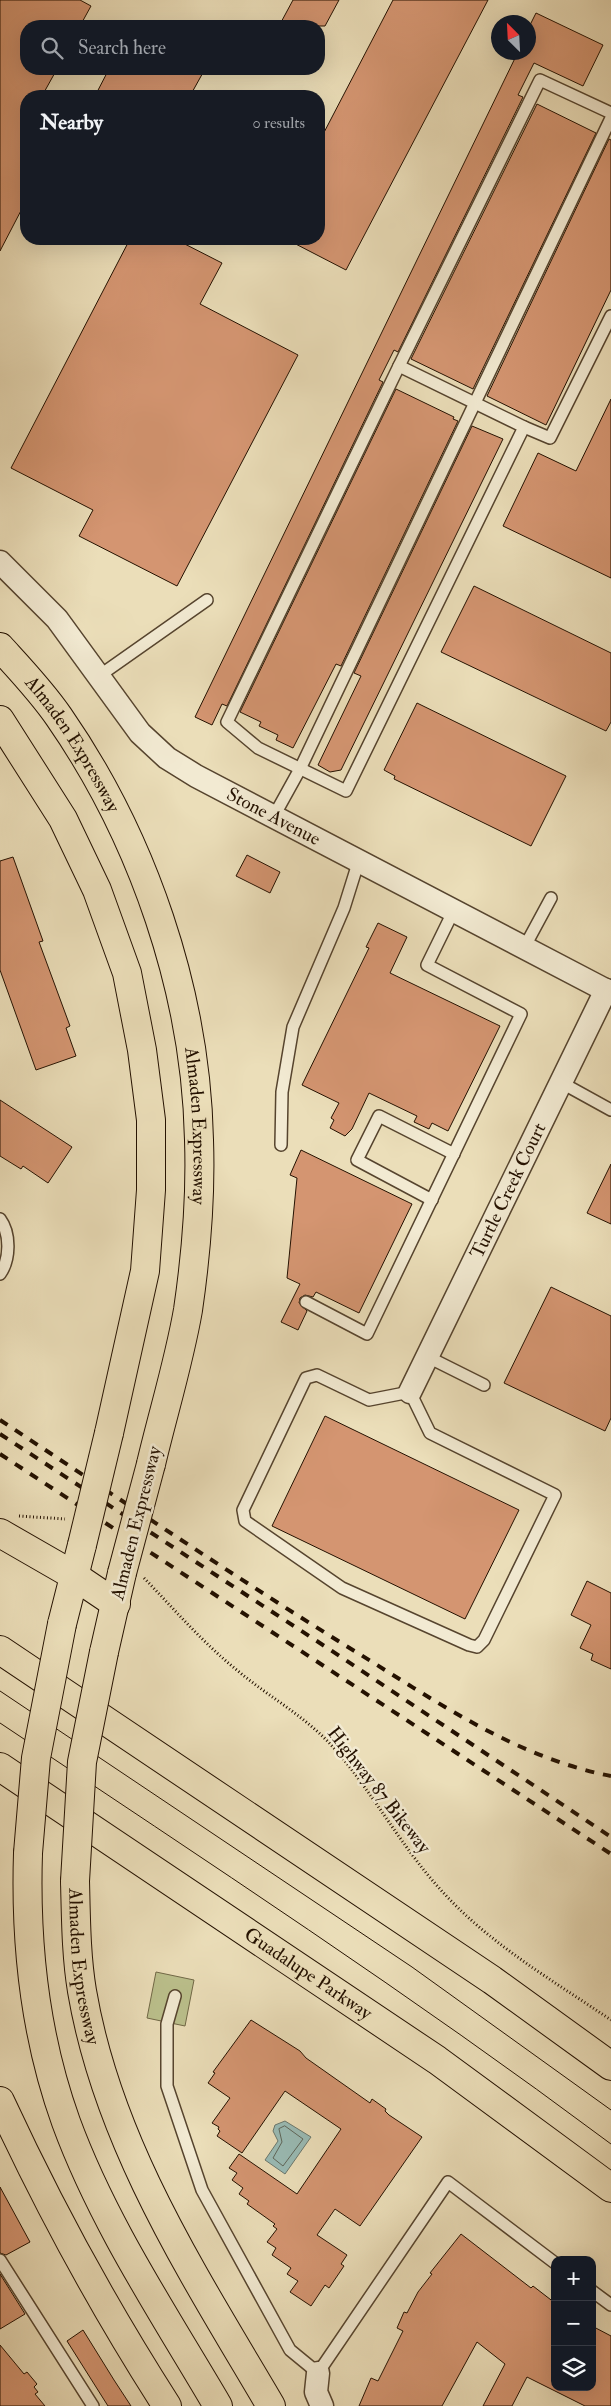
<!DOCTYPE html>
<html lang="en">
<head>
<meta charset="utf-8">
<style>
  :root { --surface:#171b24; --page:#242831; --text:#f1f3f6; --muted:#9ea1a6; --line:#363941 }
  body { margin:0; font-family:"IM FELL Double Pica",serif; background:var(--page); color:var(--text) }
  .controls { position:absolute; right:15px; bottom:15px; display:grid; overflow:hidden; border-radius:10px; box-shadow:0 5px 20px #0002 }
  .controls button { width:45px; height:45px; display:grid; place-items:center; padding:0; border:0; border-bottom:1px solid var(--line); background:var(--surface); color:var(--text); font:25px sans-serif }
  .compass { position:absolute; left:491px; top:15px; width:45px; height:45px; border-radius:50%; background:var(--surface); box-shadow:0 5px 20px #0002; rotate:336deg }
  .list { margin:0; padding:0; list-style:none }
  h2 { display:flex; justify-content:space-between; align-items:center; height:65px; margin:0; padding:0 20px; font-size:21px }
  h2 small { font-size:16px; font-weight:400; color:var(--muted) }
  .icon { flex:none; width:28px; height:28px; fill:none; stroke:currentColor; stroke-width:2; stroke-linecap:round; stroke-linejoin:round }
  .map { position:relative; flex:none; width:611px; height:2406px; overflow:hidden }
  .search { position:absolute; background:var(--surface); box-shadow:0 5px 20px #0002; left:20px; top:20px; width:305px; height:55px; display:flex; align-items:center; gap:12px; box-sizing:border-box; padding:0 18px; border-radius:20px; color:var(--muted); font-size:19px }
  .panel { position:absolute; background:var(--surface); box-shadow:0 5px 20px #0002; left:20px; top:90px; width:305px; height:155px; border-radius:20px }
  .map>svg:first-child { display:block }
  .green { fill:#bbc08c; stroke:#706846 }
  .water { fill:#99bbb5; stroke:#6a776d }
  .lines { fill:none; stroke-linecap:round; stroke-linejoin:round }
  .shore { stroke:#5e665a; stroke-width:1 }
  .building { fill:#d49571; stroke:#241100 }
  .lane-casing { stroke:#56442e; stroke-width:14 }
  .street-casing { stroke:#56442e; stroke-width:25 }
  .primary-casing { stroke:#241100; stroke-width:30 }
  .highway-casing { stroke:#241100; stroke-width:30 }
  .path { stroke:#241100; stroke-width:3; stroke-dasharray:1 2.5; stroke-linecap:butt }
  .lane { stroke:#f2ead2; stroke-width:11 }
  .street { stroke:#f2ead2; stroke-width:22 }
  .primary { stroke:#ebdeb9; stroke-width:28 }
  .highway { stroke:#ebdeb9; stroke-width:28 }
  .tram { stroke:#241100; stroke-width:1 }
  .rail { stroke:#241100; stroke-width:4; stroke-dasharray:9 9; stroke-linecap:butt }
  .primary-bridge-casing { stroke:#241100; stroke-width:30; stroke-linecap:butt }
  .primary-bridge { stroke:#ebdeb9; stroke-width:28 }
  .labels { text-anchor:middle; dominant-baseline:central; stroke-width:5; stroke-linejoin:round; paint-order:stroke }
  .street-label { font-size:19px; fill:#241100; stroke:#f2ead2 }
</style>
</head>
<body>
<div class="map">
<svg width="611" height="2406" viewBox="0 0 611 2406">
  <rect width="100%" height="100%" fill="#ebdeb9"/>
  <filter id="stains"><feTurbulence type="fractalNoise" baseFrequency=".004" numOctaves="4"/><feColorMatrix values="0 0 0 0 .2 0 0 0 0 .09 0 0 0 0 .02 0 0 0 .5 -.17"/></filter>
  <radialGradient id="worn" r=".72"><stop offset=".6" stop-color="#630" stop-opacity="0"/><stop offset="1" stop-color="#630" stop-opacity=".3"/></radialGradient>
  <!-- green -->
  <polygon class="green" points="156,1972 194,1980 185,2026 147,2018"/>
  <!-- water -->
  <polygon class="water" points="285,2121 311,2137 285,2174 265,2160 278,2141 273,2131 275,2125"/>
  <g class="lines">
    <!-- shore -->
    <polygon class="shore" points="285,2126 303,2139 283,2166 273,2158 282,2142 279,2129"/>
  </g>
  <!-- building -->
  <g class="building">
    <polygon points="0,0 80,0 91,6 80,26 26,26 26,69 57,69 42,96 26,96 26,201 0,251"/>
    <polygon points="293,0 339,0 325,26 279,26"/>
    <polygon points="393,0 488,0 346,270 286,239 319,239 319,142"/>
    <polygon points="536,13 603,45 583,86 534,63 518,95 523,97 398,352 394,350 379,380 383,382 227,706 222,704 212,725 195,717 518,52 528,52 528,29"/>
    <polygon points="109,69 205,69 190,96 95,96"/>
    <polygon points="537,104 596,133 473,389 411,359"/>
    <polygon points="609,139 611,140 611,290 546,425 487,396"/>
    <polygon points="130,239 175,239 222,263 200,304 298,355 177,586 79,536 93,510 11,468"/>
    <polygon points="396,389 454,417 453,419 458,421 341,666 336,664 293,748 276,740 278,735 259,726 261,722 240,712"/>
    <polygon points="611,399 611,578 503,526 538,453 576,471"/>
    <polygon points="472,426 503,439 341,770 330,772 318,765 361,676 354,673"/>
    <polygon points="474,586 611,653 611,722 606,731 441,652"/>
    <polygon points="417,703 566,776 531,846 394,779 395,776 384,770"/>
    <polygon points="247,855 280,872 270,893 236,876"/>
    <polygon points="13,857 43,941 39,942 70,1026 66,1028 76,1056 36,1070 0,970 0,861"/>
    <polygon points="378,923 407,937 390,973 500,1026 448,1131 432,1123 429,1129 414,1122 417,1116 369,1093 352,1129 345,1136 330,1128 334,1120 331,1118 339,1103 302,1085 369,948 366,947"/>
    <polygon points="0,1100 72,1147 48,1183 23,1166 21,1169 0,1156"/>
    <polygon points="301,1150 412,1204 359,1313 316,1292 313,1297 305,1295 300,1298 299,1303 307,1311 298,1330 281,1322 300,1284 287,1278 297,1178 290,1175"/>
    <polygon points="611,1164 611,1224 587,1213"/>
    <polygon points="551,1287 611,1316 611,1418 605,1431 504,1383"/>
    <polygon points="325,1416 519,1510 465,1619 272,1526"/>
    <polygon points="587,1581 611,1593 611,1669 591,1660 593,1654 580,1648 591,1625 571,1615"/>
    <polygon points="251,2020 300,2051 306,2058 370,2103 372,2099 386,2109 385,2111 389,2115 422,2137 360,2226 335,2209 317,2235 347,2255 341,2264 344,2266 329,2288 325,2285 311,2306 290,2292 298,2281 287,2274 291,2268 272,2255 276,2248 267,2242 277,2229 273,2226 275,2224 247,2204 249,2201 239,2194 243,2188 232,2180 237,2173 229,2168 239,2154 297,2194 341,2129 285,2091 242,2153 217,2136 220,2131 218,2129 219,2127 212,2123 230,2098 208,2083 215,2073 213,2072"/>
    <polygon points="0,2187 30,2242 6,2255 0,2253"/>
    <polygon points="461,2234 531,2288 533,2286 555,2303 555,2387 592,2387 592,2326 611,2336 611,2406 585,2406 527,2377 512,2406 483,2406 505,2364 477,2342 442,2406 359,2406 371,2378 378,2381 403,2331 397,2328 404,2312 407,2313 418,2292 432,2274 430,2273"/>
    <polygon points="0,2274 25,2314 0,2329"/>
    <polygon points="83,2330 114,2380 131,2406 108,2406 67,2341"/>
    <polygon points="0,2345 24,2374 27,2372 37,2384 34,2387 38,2392 35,2394 45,2406 0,2406"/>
  </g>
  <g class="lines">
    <!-- lane casing -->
    <g class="lane-casing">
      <g id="lane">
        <polygon points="399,366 524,427 346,791 258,748 227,722"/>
        <polyline points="399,366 540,80 611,113"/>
        <polyline points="524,427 550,438 611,316"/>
        <polyline points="99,676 207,600"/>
        <polyline points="274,816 300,769 611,118"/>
        <polyline points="524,948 551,898"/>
        <polyline points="562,1083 611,1110"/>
        <polyline points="281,1145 282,1092 293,1027 344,908 359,860"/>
        <polyline points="432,1200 357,1160 379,1116 454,1154"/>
        <path d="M0,1219C11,1234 10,1260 0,1274"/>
        <polyline points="306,1302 367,1334 521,1014 427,965 454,910"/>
        <polyline points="428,1357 484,1385"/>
        <polygon points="317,1375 369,1400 410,1392 430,1433 555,1495 484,1640 477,1647 469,1645 342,1588 245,1521 243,1510 306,1378"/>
        <polyline points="175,1996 167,2024 167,2086 202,2190 290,2350 318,2373 448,2182 555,2263"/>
        <polyline points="0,2260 93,2406"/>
        <polyline points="592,2291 611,2305"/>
      </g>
    </g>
    <!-- street casing -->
    <g class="street-casing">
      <g id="street">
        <path id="s1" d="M0,562L57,619L140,733L167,758L196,776L611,993"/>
        <path id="s2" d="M410,1392L606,990"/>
        <polyline points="318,2373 316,2392 322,2406"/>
      </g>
    </g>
    <!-- primary casing -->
    <g class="primary-casing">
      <g id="primary">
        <path id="s3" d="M0,647C20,669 42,692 59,717C143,838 196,992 199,1140C201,1197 196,1255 188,1310C179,1362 163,1413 151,1464"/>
        <polyline points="0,720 63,819 97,890 127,973 142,1050 151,1120 151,1190 145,1271 109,1433"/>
        <polyline points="62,1624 82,1545"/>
        <polyline points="104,1652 122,1573"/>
        <path d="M28,1853C25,1945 35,2036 66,2122C103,2223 164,2314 218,2406"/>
        <path id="s4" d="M75,1881C76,1918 76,1955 82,1991C108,2144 194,2275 271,2406"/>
      </g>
    </g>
    <!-- highway casing -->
    <g class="highway-casing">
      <g id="highway">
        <polyline points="0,1533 73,1575 116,1604"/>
        <polyline points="0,1650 492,1980 611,2066"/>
        <path id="s5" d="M0,1767L437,2060L611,2188"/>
        <path d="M0,2101C49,2207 104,2308 167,2406"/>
      </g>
    </g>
    <!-- path -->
    <g class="path">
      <polyline points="19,1516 65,1519"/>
      <path d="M144,1578C175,1610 203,1643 238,1671C269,1697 305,1716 333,1747C372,1791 400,1845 440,1889C488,1943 552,1980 611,2020"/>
    </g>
    <!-- lane -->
    <use href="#lane" class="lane"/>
    <!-- street -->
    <use href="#street" class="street"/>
    <!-- primary -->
    <use href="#primary" class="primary"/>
    <!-- highway -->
    <use href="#highway" class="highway"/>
    <!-- tram -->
    <g class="tram">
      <polyline points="0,1691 412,1967 611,2110"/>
      <path d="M0,1723C206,1861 413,1996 611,2144"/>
    </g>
    <!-- rail -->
    <g class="rail">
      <path d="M0,1420C120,1499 239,1580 361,1655C440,1704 518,1758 611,1776"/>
      <polyline points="0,1434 329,1649 611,1837"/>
      <polyline points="0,1454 611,1854"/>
    </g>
    <!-- primary-bridge casing -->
    <g class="primary-bridge-casing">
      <g id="primary-bridge">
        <polyline points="82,1545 109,1433"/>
        <polyline points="122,1573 151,1464"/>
        <polyline points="28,1853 36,1758 62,1624"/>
        <polyline points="75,1881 82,1762 104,1652"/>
      </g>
    </g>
    <!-- primary-bridge -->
    <use href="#primary-bridge" class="primary-bridge"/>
  </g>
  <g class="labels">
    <!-- street labels -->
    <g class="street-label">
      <text stroke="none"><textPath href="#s3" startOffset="122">Almaden Expressway</textPath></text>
      <text stroke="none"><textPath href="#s1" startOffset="380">Stone Avenue</textPath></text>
      <text stroke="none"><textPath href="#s3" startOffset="529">Almaden Expressway</textPath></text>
      <text stroke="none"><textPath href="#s2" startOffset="224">Turtle Creek Court</textPath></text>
      <text transform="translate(136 1523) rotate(-76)">Almaden Expressway</text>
      <text transform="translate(379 1790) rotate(52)">Highway 87 Bikeway</text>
      <text stroke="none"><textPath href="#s4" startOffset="86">Almaden Expressway</textPath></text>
      <text stroke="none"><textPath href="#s5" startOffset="371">Guadalupe Parkway</textPath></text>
    </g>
  </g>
  <rect width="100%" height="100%" filter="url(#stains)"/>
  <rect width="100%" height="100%" fill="url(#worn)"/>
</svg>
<div class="controls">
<button>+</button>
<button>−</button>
<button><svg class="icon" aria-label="layers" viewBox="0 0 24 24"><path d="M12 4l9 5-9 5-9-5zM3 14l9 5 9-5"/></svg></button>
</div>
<svg class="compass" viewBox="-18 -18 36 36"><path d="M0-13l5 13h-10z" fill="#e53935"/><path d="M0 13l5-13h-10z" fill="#9ea1a6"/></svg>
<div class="search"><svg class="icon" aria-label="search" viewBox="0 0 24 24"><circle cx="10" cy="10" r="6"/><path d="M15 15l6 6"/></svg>Search here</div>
<section class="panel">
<h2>Nearby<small>0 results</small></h2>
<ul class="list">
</ul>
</section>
</div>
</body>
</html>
